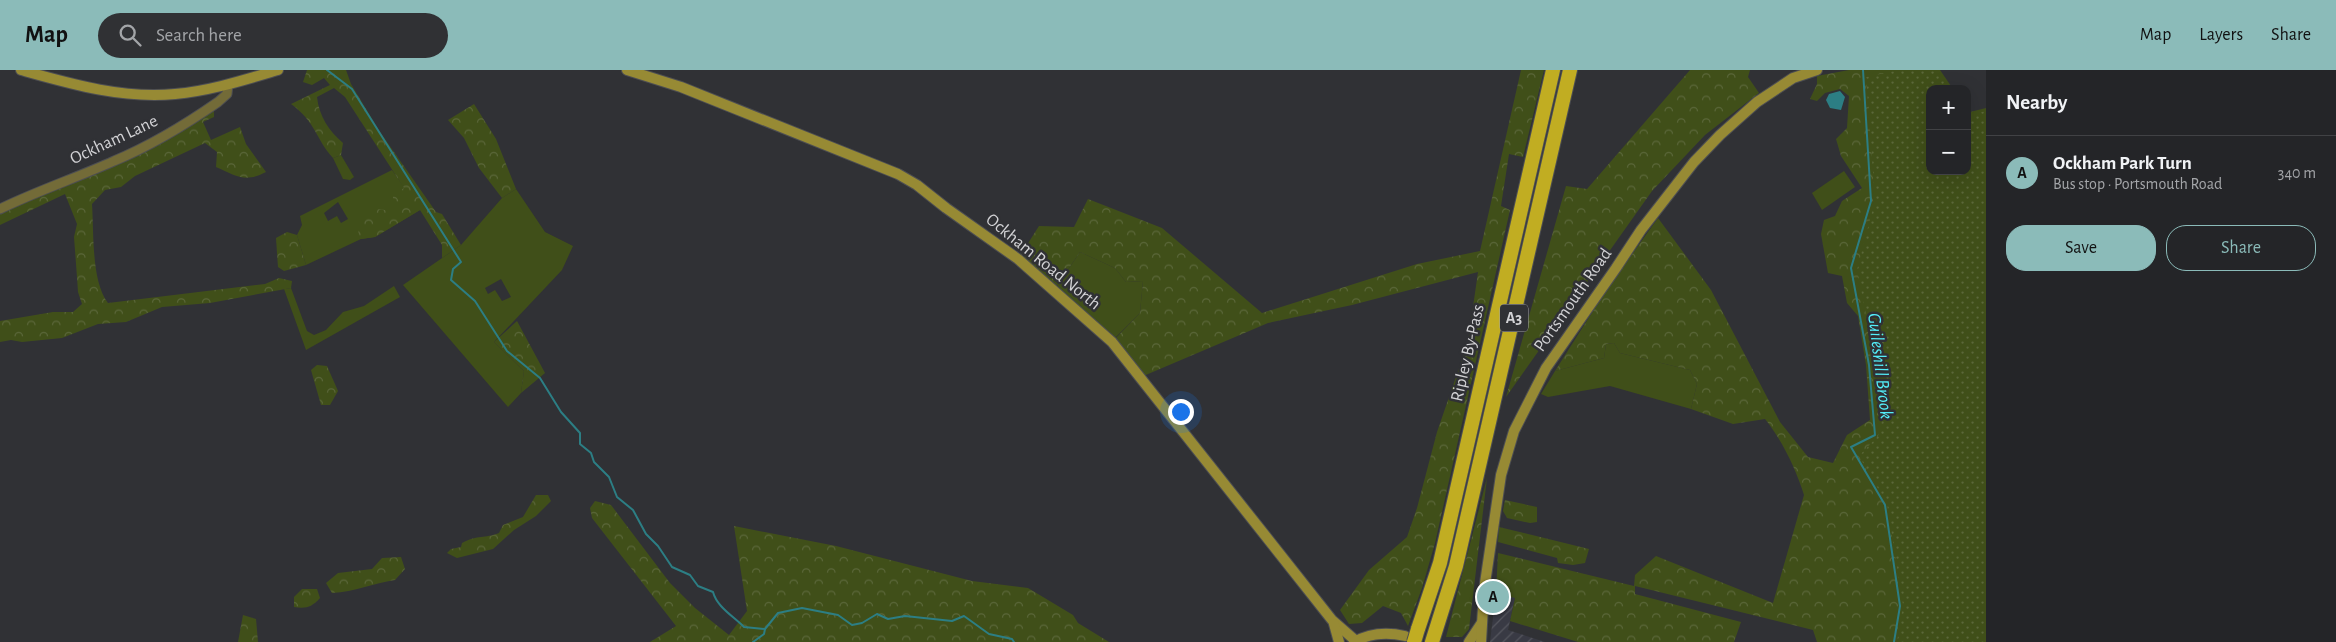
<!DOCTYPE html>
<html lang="en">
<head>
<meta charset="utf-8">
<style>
  :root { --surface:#242528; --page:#303134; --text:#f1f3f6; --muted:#a3a5a8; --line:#414245; --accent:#8bbbb9 }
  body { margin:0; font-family:"Alegreya Sans",sans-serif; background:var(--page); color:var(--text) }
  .controls { position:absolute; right:15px; top:15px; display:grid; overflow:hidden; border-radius:10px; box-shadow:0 5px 20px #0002 }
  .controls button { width:45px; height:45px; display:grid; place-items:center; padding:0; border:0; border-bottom:1px solid var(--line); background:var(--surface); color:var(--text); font:25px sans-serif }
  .you { position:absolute; left:1180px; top:341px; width:18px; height:18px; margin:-12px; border:4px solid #fff; border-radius:50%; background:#1a73e8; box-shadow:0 0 0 8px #1a73e833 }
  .badge { display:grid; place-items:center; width:32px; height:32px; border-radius:50%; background:var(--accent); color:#111; font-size:16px; font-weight:700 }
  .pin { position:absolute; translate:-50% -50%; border:2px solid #fff; box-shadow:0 1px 5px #0006 }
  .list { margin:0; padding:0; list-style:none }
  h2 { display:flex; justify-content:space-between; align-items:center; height:65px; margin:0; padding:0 20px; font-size:21px }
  h2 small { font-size:16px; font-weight:400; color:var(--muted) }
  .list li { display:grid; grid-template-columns:32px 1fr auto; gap:15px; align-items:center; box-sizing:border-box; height:75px; padding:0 20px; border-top:1px solid var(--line) }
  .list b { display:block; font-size:19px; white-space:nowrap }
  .list p { margin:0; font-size:16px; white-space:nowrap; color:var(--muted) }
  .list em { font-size:16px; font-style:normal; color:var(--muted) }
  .actions { display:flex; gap:10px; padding:15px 20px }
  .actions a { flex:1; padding:11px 0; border:1px solid var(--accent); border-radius:20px; text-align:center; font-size:18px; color:var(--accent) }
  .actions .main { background:var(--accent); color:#111 }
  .icon { flex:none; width:28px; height:28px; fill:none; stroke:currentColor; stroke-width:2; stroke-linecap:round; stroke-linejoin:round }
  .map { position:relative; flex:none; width:1986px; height:572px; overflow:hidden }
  header { display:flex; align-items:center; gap:30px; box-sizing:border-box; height:70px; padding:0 25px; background:var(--accent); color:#111 }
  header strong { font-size:24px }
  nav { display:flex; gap:28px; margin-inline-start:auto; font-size:18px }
  .search { width:350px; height:45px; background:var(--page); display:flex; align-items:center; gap:12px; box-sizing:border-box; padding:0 18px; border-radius:28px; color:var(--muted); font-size:19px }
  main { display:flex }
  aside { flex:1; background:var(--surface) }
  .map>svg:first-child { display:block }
  .industrial { fill:url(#industrial-furrows) }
  .green { fill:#404f19; fill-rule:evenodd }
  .forest { fill:url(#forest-crowns) }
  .park { fill:url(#park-dots) }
  .water { fill:#2c7e84 }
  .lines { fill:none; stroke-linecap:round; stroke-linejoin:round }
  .stream { stroke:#2c7e84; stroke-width:2 }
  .minor-casing { stroke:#4d4e52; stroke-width:11 }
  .secondary-casing { stroke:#4d4e52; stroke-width:12 }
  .trunk-casing { stroke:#4d4e52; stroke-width:16 }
  .minor { stroke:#736b38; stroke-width:9 }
  .secondary { stroke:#978a34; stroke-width:10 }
  .trunk { stroke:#c1ad22; stroke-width:14 }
  .trunk-bridge-casing { stroke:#4d4e52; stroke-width:16; stroke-linecap:butt }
  .trunk-bridge { stroke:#c1ad22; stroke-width:14 }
  .labels { text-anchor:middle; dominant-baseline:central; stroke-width:5; stroke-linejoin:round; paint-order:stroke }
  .shield { fill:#303135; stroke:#a1a2a5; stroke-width:1 }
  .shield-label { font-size:16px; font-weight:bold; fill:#d2d2d5 }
  .street-label { font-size:18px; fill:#d2d2d5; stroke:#303135 }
  .water-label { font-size:19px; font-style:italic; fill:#53edf8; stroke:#303135 }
</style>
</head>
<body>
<header>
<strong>Map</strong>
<div class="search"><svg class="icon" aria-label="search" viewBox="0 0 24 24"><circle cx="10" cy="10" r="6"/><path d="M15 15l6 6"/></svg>Search here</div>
<nav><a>Map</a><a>Layers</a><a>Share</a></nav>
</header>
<main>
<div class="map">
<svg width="1986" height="572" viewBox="0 0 1986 572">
  <defs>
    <pattern id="industrial-furrows" width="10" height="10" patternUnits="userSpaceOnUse" patternTransform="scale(1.25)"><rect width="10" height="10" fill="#393a44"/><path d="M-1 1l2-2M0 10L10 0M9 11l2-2" fill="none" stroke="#55565e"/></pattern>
    <pattern id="forest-crowns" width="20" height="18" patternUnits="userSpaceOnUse" patternTransform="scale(1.25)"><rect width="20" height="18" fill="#404f19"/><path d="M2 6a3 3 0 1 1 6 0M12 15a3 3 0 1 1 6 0" fill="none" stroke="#5b673a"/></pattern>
    <pattern id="park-dots" width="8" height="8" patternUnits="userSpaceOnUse" patternTransform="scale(1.25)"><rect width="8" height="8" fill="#404f19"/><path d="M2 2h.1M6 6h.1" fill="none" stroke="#5b673a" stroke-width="1.8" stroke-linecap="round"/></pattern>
  </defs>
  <rect width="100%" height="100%" fill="#303135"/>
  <!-- industrial -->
  <polygon class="industrial" points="1496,523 1515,527 1508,560 1545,572 1490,572"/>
  <!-- green -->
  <g class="green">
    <polygon points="341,85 354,107 350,110 343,109 333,88"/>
    <path d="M392,100L420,140L375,167L361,169L306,195L297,165L302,155L300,146ZM338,132L348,149L341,153L337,146L328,151L324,143Z"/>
    <polygon points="1844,101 1855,117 1822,140 1812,123"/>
    <path d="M516,119L545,162L573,176L562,200L494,272L524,301L521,323L508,337L403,215L461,175L502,128ZM501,209L511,227L502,231L495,220L488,224L485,218Z"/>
    <polygon points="1080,182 1115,198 1126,212 1143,211 1140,243 1115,268 1057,216"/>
    <polygon points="394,216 400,227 306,280 284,219 291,218 307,261 314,265 326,260 343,242 364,236"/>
    <polygon points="1614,273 1620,283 1690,300 1697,314 1691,339 1610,316 1548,327 1541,324 1555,301 1604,288 1606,274"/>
  </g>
  <!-- forest -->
  <g class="forest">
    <path d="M307,0H346L351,14L380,62L436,142L442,144L461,175L442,188V175L420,140L375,167L361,169L358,164L360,150L376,139L385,140L393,135V125L404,118L345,27L334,18L317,27C319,46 329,61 343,73L341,85L333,88C315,68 316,52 291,34L330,15L324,8L312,15L303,12Z"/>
    <polygon points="1521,0 1544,0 1523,87 1509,84 1501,136 1510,140 1435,473 1422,518 1408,556 1401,543 1383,536 1362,553 1349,554 1340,540 1369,500 1407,467 1417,438 1437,362 1468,272 1478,202 1352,235 1268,253 1141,307 1112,272 1140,243 1143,211 1126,212 1115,198 1080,182 1054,220 1018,189 1039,156 1074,157 1088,129 1162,158 1262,243 1417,194 1480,181"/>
    <polygon points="1690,0 1750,0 1748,7 1759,23 1705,65 1652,121 1506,327 1566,116 1587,119"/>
    <path d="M1849,0H1940L1953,19H1930V101H1967V38L1970,42L1986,38V572H1817L1813,560L1635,516V524L1741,552L1734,572H1578L1510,551L1515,528L1496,523L1498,483L1634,516L1635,505L1656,486L1773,533L1804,425C1796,399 1782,370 1765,349L1733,354L1691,339L1697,314L1690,300L1620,283L1614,273L1606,274L1604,288L1555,301L1607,219L1658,148L1711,220L1780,352L1808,387L1833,393L1847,365L1870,350L1866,295L1858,246L1847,233L1842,206L1828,203L1821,164L1824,150L1835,146L1842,131L1862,118L1841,86L1836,69L1847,58L1849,26L1840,19L1825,23L1817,31L1810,29L1817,14V6Z"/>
    <polygon points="474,34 496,69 516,119 502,128 479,98 464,68 448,50"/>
    <path d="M214,39V47L203,52L211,70L240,57L246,74L266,102C245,113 236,106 216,97L217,82L205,73L135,106L121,117L105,120L92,134C94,162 91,211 108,233L265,214L279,208L292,211L291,218L210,233L162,237L126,252L98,254L62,268L22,272L11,270L0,272V251L53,242H73L82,234L78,222L77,207L74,167L77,154L65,124L0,155V141L62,114Z"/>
    <polygon points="287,162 297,165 306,195 284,201 278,197 276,168"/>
    <polygon points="517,251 545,303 521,323 524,301 494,272"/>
    <polygon points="317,295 327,296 338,321 330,335 321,335 311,300"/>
    <polygon points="1487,408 1469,559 1462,567 1446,567"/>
    <path d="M536,425H548L551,431L536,446L514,460L493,479L457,488L447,483L451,479L461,477L462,473C479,464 484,469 499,463L503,455L523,447Z"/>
    <polygon points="1505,430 1537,437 1537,452 1530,453 1507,448 1503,441"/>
    <polygon points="595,431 611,435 670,513 695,538 729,565 747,541 734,456 836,476 972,511 1028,518 1073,545 1078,553 1109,572 650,572 676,556 592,448 590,438"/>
    <polygon points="1499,457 1589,479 1585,493 1573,495 1558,493 1557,488 1498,472"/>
    <path d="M401,487L405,499L395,510C373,513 355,522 332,523L326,513L338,503L372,499L382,488Z"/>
    <path d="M302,519H317L320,528C312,537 306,539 294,537V527Z"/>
    <polygon points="243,545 256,549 258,572 238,572"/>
  </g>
  <!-- park -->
  <polygon class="park" points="1899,0 1938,0 1951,19 1930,19 1930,101 1967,101 1967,42 1969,45 1986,41 1986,572 1897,572 1903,535 1887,434 1859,386 1878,366 1885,338 1857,200 1875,130 1866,7"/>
  <!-- water -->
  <polygon class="water" points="1840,21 1845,27 1841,40 1830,38 1826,30 1829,24"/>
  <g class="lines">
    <!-- stream -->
    <g class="stream">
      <path d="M327,0L352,19L461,192L453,199L451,210L475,231L507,281L540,308L561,342L580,363V374L591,383L594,392L609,407L617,427L633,440L646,464L658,476L672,497L690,505L698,516L713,522C717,537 733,546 744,557L765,559"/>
      <polyline points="1863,0 1871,131 1851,198 1869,295 1875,365 1851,377 1885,435 1900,536 1894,572"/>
      <polyline points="753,572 764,564 765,559 778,543 802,538 838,545 852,555 862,553 877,544 888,549 905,546 952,551 964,546 989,564 1012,569 1014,572"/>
    </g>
    <!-- minor casing -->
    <g class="minor-casing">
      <path id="minor" d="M0,139C37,121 76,108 114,91C150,76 185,55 218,32L227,24L228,15"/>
    </g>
    <!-- secondary casing -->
    <g class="secondary-casing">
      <g id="secondary">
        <path d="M21,0C71,14 122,29 175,24C210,21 244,10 278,0"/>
        <polyline points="627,0 681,17 898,104 917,115 946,138 1018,189 1112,272 1332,550 1356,571"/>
        <polyline points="1334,554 1339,572"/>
        <path d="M1354,572C1370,563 1388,562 1405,566"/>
        <polyline points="1469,572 1481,554"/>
        <polyline points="1481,572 1484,520 1501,405 1514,361 1546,298 1616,198 1641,160 1694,92 1720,65 1757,32 1793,8 1817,0"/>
      </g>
    </g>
    <!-- trunk casing -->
    <g class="trunk-casing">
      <g id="trunk">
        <polyline points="1418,559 1440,493 1553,0"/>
        <polyline points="1432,572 1456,496 1570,0"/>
      </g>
    </g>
    <!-- minor -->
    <use href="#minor" class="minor"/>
    <!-- secondary -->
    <use href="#secondary" class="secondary"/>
    <!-- trunk -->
    <use href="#trunk" class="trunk"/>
    <!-- trunk-bridge casing -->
    <g class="trunk-bridge-casing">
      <polyline id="trunk-bridge" points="1414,572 1418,559"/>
    </g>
    <!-- trunk-bridge -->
    <use href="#trunk-bridge" class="trunk-bridge"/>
  </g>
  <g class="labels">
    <!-- shield labels -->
    <rect class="shield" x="1500" y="234.5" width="28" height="27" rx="4"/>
    <g class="shield-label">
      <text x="1514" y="248">A3</text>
    </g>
    <!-- street labels -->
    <g class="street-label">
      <text transform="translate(114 70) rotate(-25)">Ockham Lane</text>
      <text transform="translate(1043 192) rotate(39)">Ockham Road North</text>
      <text transform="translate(1573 230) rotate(-55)">Portsmouth Road</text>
      <text transform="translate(1468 283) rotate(-77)">Ripley By-Pass</text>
    </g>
    <!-- water labels -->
    <g class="water-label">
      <text transform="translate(1880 296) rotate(83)">Guileshill Brook</text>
    </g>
  </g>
</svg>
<div class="controls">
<button>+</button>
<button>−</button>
</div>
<div class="you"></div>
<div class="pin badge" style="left:1493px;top:527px">A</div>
</div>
<aside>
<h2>Nearby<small></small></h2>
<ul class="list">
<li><span class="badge">A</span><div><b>Ockham Park Turn</b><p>Bus stop · Portsmouth Road</p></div><em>340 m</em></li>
</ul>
<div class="actions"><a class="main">Save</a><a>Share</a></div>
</aside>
</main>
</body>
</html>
